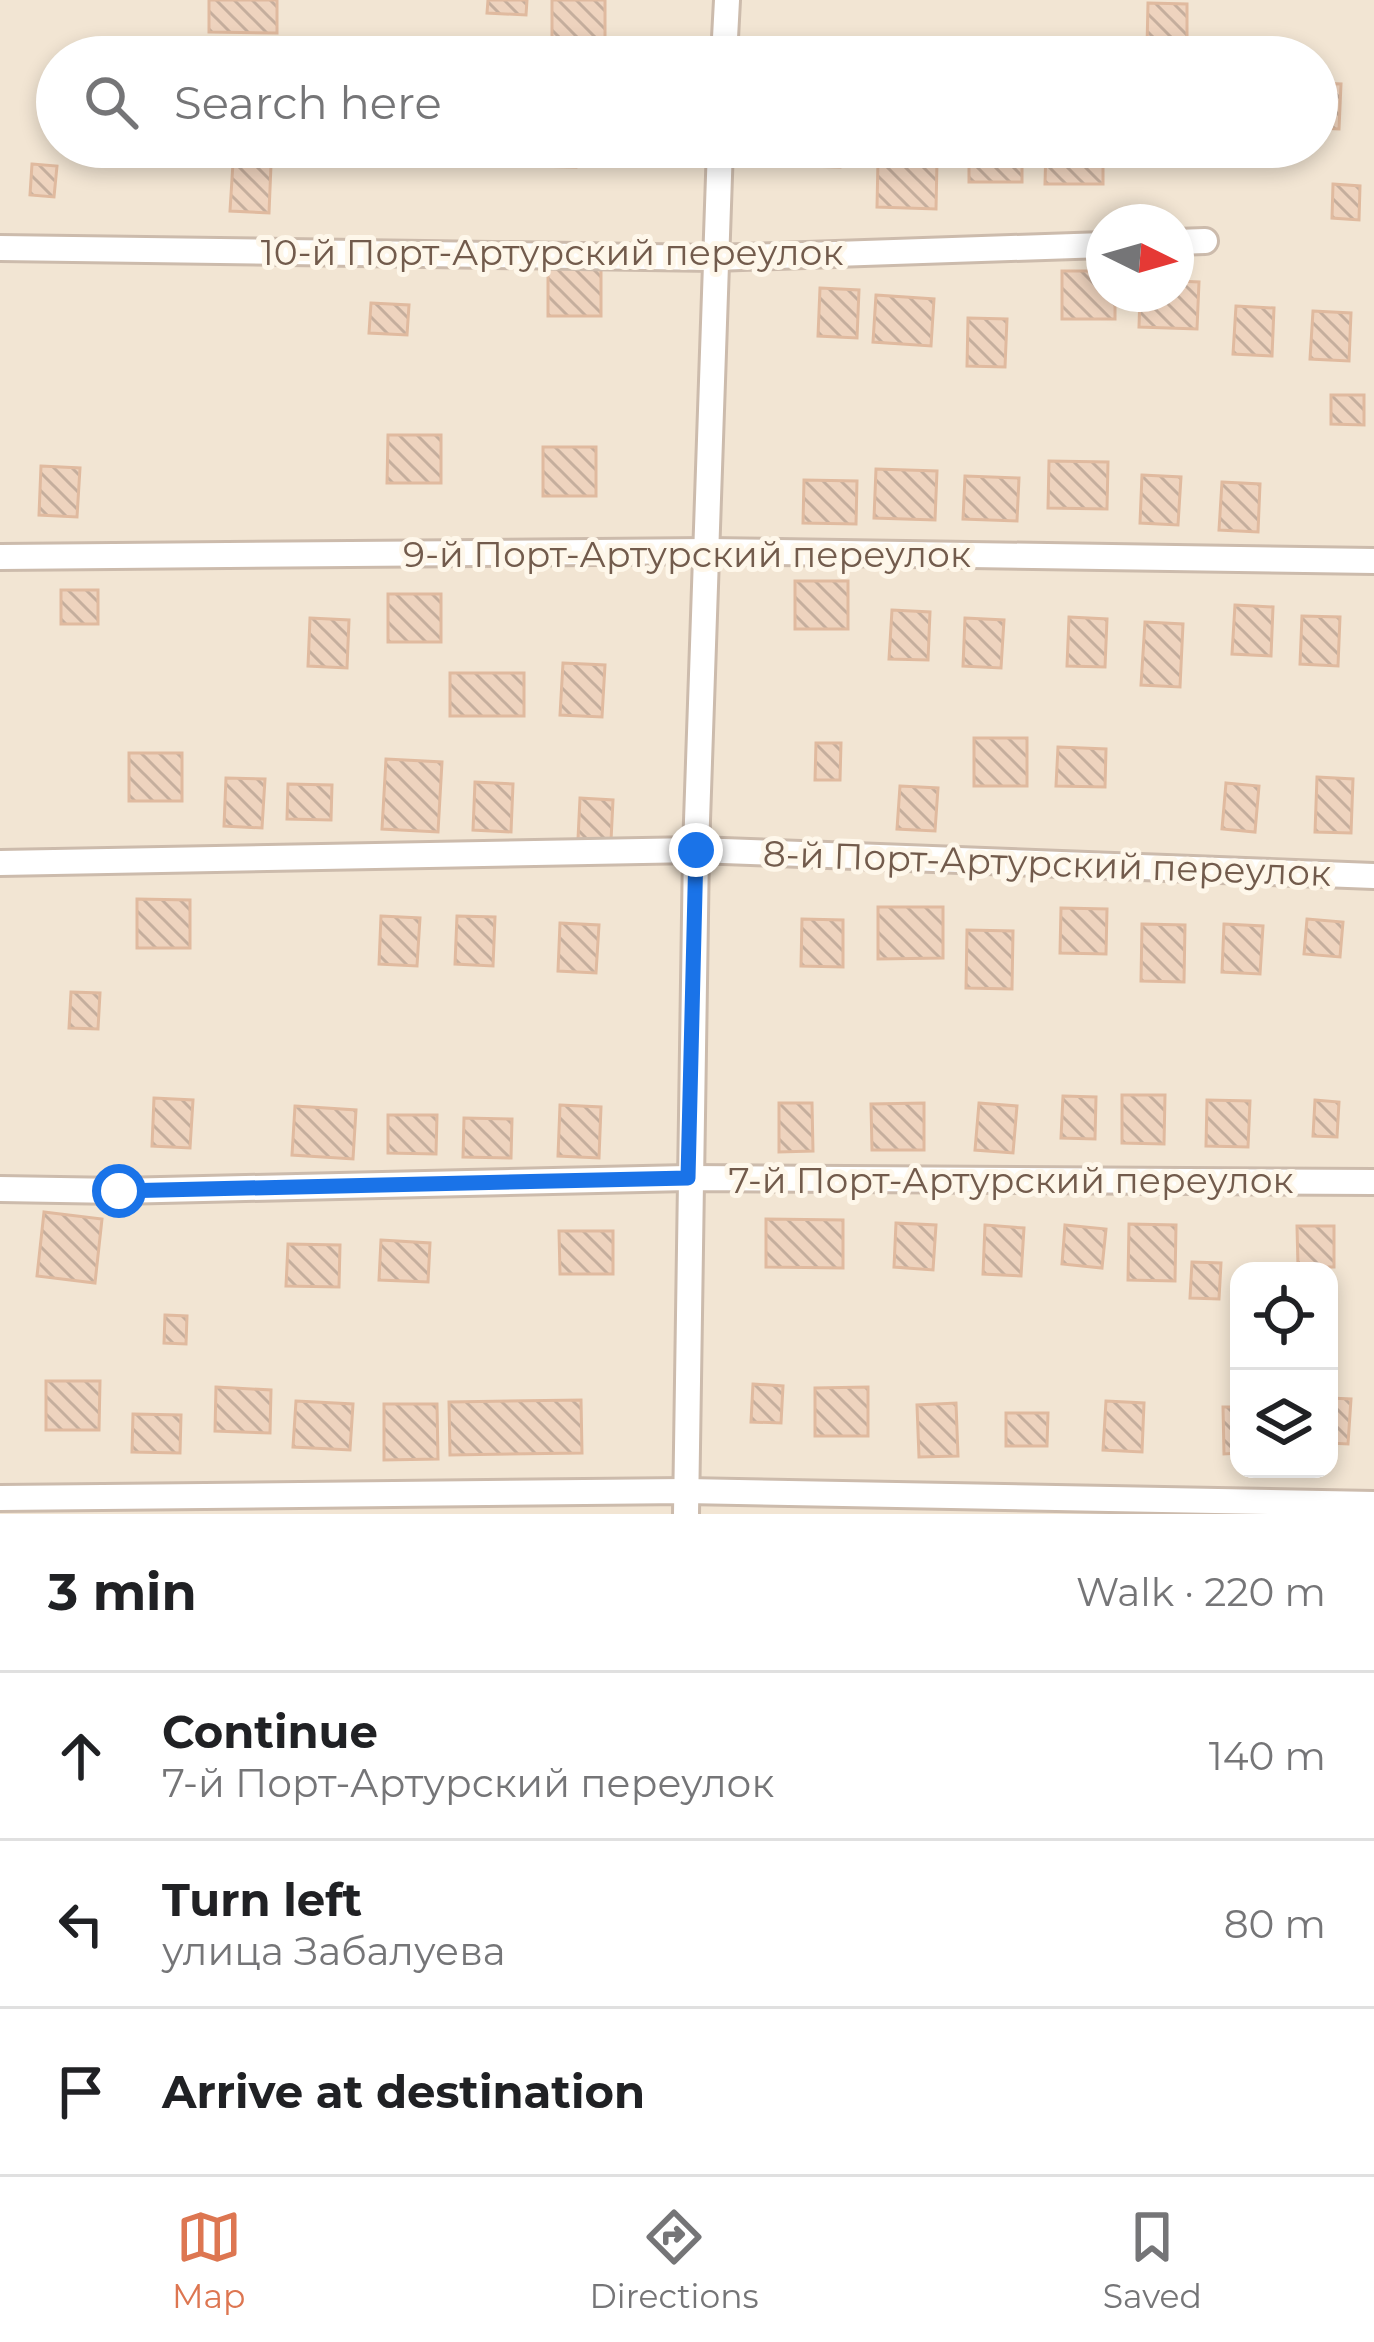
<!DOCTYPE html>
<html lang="en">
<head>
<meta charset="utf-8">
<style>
  :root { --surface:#fff; --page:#f6f6f6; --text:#202124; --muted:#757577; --line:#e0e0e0; --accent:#dd7651 }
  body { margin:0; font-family:Montserrat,sans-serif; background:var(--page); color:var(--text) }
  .controls { position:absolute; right:36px; bottom:36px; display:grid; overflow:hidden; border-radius:24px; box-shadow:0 6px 18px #0003 }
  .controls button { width:108px; height:108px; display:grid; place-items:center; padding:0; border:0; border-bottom:3px solid var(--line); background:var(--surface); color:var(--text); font:60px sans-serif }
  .compass { position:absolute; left:1086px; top:204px; width:108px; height:108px; border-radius:50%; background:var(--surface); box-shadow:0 6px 18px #0003; rotate:95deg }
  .stop { position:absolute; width:36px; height:36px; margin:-27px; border:9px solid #1a73e8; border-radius:50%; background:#fff }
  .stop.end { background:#1a73e8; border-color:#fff; box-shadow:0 3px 12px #0008 }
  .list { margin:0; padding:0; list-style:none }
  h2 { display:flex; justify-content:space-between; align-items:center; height:156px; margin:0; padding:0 48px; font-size:51px }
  h2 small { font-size:39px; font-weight:400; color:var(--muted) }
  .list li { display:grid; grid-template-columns:78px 1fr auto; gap:36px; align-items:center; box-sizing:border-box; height:168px; padding:0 48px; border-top:3px solid var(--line) }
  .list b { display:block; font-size:45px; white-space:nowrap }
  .list p { margin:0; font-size:39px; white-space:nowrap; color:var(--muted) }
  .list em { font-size:39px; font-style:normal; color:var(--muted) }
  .icon { flex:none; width:66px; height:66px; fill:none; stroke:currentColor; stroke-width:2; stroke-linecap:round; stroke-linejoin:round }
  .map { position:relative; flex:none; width:1374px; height:1514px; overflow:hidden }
  .search { position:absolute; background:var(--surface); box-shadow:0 6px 18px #0003; left:36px; right:36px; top:36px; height:132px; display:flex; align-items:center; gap:30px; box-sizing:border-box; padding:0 42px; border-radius:66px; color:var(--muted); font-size:45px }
  .sheet { height:660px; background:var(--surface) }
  nav { display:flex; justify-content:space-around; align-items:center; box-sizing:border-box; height:168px; border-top:3px solid var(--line); background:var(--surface); font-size:33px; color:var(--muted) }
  nav a { display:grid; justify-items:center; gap:6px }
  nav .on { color:var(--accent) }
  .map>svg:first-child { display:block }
  .residential { fill:#f2e5d3; fill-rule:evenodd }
  .building { fill:url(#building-back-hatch); stroke:#e0ba9f; stroke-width:3 }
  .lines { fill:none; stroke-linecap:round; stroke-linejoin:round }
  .street-casing { stroke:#ccbbac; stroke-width:30 }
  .street { stroke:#fff; stroke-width:24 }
  .route { stroke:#1a73e8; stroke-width:15 }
  .labels { text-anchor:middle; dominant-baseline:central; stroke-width:10; stroke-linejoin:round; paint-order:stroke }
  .street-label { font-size:36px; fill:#725b4c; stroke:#fef7ea }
</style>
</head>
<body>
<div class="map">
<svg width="1374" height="1514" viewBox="0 0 1374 1514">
  <defs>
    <pattern id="building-back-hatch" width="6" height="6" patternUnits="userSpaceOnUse" patternTransform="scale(3)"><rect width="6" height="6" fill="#eed3be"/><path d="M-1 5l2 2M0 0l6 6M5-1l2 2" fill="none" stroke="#c5ae9d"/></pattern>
  </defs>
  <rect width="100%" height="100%" fill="#fbf3e5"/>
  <!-- residential -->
  <path class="residential" d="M0,0H1374V1514H0ZM57,57H1317V147H57ZM1104,222H1176V294H1104ZM1239,1271H1329V1469H1239Z"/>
  <!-- building -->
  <g class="building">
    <polygon points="209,0 277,0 277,33 209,32"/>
    <polygon points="488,0 527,0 526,15 487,13"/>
    <polygon points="552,0 605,0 605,53 552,52"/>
    <polygon points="1148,3 1187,4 1187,48 1147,47"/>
    <polygon points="1317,83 1341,84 1339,129 1317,128"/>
    <polygon points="529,147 577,147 576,167 529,166"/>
    <polygon points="805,147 841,147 840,167 804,166"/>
    <rect x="969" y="147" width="53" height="35"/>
    <polygon points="1046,147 1103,147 1103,184 1045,184"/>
    <rect x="1235" y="147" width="44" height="14"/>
    <polygon points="878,160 937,161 936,209 877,207"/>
    <polygon points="233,163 271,165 269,213 230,211"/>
    <polygon points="32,164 57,166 54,197 30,195"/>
    <polygon points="1333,184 1360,186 1359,220 1332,218"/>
    <rect x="548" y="267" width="53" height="49"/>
    <polygon points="1062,271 1104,271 1104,294 1115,294 1115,319 1062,319"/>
    <polygon points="1176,281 1199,282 1197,329 1139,327 1140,294 1176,294"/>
    <polygon points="820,288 859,290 857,338 818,336"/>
    <polygon points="876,295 934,299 931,346 873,342"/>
    <polygon points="371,303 409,305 407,335 369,333"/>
    <polygon points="1236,306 1274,308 1272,356 1233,354"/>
    <polygon points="1313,311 1351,313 1349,361 1310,359"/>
    <polygon points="968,318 1007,319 1005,367 967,366"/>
    <polygon points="1331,395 1364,395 1364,425 1331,424"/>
    <polygon points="388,435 441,435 441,483 387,483"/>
    <rect x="543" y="447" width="53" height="49"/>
    <polygon points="1049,461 1108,462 1107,509 1048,508"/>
    <polygon points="41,466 80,468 77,517 39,515"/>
    <polygon points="876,469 937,471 935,520 874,518"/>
    <polygon points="1142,475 1181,477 1178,525 1140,523"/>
    <polygon points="965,476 1019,478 1017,521 963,519"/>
    <polygon points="804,480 857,481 856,524 803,523"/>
    <polygon points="1222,482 1260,484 1258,532 1219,530"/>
    <rect x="795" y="581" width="53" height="48"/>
    <rect x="61" y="590" width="37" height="34"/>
    <rect x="388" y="594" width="53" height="48"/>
    <polygon points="1235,605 1273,607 1271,656 1232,654"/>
    <polygon points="892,610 930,612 928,660 889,659"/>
    <polygon points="1302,616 1340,617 1338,666 1300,664"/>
    <polygon points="1069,617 1107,619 1105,667 1067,666"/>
    <polygon points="310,618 349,620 347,668 308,666"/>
    <polygon points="965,618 1004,620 1001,668 963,666"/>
    <polygon points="1145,622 1183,624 1180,687 1141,685"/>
    <polygon points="563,663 605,665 602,717 560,715"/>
    <rect x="450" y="673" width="74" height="43"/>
    <rect x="974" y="738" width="53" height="48"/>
    <polygon points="816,743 841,743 840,780 815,780"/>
    <polygon points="1058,747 1106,749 1105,787 1056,786"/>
    <rect x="129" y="753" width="53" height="48"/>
    <polygon points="386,759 442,762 438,832 382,829"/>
    <polygon points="1317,777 1353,779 1351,833 1315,832"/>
    <polygon points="226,778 265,779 262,828 224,826"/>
    <polygon points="475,782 513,784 511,832 473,830"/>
    <polygon points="1226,783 1259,786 1255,832 1222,829"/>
    <polygon points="288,784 332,785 331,820 287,819"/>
    <polygon points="900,786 938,788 935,831 897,829"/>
    <polygon points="580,798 613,800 611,841 578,839"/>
    <polygon points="137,899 190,900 190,948 137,948"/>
    <polygon points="878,907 943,907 943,958 878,959"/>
    <polygon points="1061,908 1107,909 1106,954 1060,953"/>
    <polygon points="381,916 420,918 417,966 379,964"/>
    <polygon points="457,916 495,917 493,966 455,964"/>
    <polygon points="802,919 843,920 843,967 801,966"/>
    <polygon points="1307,919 1343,922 1340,957 1304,954"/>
    <polygon points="560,923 599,925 596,973 558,971"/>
    <polygon points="1142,924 1185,925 1184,982 1141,981"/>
    <polygon points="1224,924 1263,926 1260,974 1222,972"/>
    <polygon points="967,930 1013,931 1012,989 966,988"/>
    <polygon points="71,992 100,993 98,1029 69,1028"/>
    <polygon points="1122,1095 1165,1095 1164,1144 1122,1143"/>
    <polygon points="1063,1096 1096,1097 1095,1139 1061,1138"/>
    <polygon points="154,1098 193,1100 190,1148 152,1146"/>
    <polygon points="1207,1100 1250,1101 1248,1147 1206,1146"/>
    <polygon points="1315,1100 1339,1102 1337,1137 1313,1136"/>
    <polygon points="779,1103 812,1103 813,1151 779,1152"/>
    <polygon points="924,1103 924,1150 872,1150 871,1104"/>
    <polygon points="979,1103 1017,1106 1013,1153 975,1150"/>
    <polygon points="560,1105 601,1107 599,1158 558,1156"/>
    <polygon points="295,1106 356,1110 353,1159 292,1155"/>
    <polygon points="388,1115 437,1115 436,1154 388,1153"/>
    <polygon points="464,1118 512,1119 511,1158 463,1157"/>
    <polygon points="44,1212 102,1219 95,1283 37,1276"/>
    <polygon points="766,1219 843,1220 843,1268 766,1267"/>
    <polygon points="896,1223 936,1225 933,1270 894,1267"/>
    <polygon points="1129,1224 1176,1225 1175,1281 1128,1280"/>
    <polygon points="985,1225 1024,1228 1021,1276 983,1274"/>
    <polygon points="1065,1225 1106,1229 1102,1268 1062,1264"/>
    <polygon points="1297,1226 1334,1226 1334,1267 1298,1267"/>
    <polygon points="559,1231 613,1231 613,1274 560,1274"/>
    <polygon points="381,1240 430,1243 428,1282 379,1280"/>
    <polygon points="288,1244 340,1245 339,1287 286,1286"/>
    <polygon points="1192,1262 1221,1263 1219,1299 1190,1298"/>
    <polygon points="165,1315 187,1316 186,1344 164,1343"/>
    <polygon points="46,1381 100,1381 99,1430 46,1430"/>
    <polygon points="753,1384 783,1386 781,1423 751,1422"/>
    <polygon points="216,1387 271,1390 270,1433 215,1431"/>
    <polygon points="868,1387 868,1436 815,1436 815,1388"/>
    <polygon points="1329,1398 1351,1399 1348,1444 1329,1443"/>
    <polygon points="581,1400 582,1453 450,1455 449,1402"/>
    <polygon points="296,1401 353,1404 350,1450 293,1447"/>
    <polygon points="1106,1401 1144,1403 1142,1452 1103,1450"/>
    <polygon points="956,1403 958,1456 919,1457 917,1405"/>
    <polygon points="384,1404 437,1404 438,1459 384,1460"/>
    <polygon points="1223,1407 1239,1407 1239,1453 1224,1454"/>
    <polygon points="1006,1413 1048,1413 1047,1446 1006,1446"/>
    <polygon points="133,1414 181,1415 180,1453 132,1452"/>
  </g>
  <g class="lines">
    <!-- street casing -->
    <g class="street-casing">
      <g id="street">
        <polyline points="724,57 727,0"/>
        <polyline points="1176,242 1205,241"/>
        <polyline points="0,248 714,258 1104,245"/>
        <polyline points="0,557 708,551 1374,561"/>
        <polyline points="0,863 696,850 1374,876"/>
        <polyline points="0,1189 119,1191 688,1178 1374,1182"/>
        <polyline points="0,1498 686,1491 1374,1504"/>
        <polyline points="686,1514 696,850 720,147"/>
      </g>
    </g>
    <!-- street -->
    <use href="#street" class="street"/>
  </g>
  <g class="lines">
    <!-- route -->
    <polyline class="route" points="119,1191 688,1178 696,850"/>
  </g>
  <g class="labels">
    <!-- street labels -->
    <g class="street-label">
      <text x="552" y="252">10-й Порт-Артурский переулок</text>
      <text x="687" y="554">9-й Порт-Артурский переулок</text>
      <text transform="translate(1047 863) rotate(2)">8-й Порт-Артурский переулок</text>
      <text x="1011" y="1180">7-й Порт-Артурский переулок</text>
    </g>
  </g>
</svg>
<div class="controls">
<button><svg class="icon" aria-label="locate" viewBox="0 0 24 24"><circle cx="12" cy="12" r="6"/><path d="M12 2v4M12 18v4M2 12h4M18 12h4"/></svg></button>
<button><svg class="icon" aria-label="layers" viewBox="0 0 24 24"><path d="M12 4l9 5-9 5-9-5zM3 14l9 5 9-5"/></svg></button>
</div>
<svg class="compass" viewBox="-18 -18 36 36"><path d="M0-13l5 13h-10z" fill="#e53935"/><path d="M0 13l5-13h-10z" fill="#757577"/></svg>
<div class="stop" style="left:119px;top:1191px"></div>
<div class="stop end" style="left:696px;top:850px"></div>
<div class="search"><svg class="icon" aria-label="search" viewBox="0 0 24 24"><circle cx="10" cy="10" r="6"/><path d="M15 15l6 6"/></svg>Search here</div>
</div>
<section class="sheet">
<h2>3 min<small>Walk · 220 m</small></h2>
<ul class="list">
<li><svg class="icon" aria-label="ahead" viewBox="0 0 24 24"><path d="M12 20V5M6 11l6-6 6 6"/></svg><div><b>Continue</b><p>7-й Порт-Артурский переулок</p></div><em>140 m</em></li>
<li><svg class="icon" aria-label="left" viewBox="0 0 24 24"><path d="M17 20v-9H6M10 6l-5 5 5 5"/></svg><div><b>Turn left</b><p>улица Забалуева</p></div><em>80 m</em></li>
<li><svg class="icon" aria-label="arrive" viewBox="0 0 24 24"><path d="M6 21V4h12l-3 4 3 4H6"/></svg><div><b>Arrive at destination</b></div></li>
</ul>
</section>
<nav>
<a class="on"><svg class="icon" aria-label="map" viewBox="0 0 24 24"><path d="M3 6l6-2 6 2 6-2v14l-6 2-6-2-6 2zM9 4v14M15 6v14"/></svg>Map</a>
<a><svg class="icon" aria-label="directions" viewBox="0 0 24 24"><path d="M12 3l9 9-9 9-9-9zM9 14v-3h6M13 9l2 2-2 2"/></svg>Directions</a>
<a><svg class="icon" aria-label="saved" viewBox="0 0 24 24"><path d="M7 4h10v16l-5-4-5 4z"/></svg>Saved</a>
</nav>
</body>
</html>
